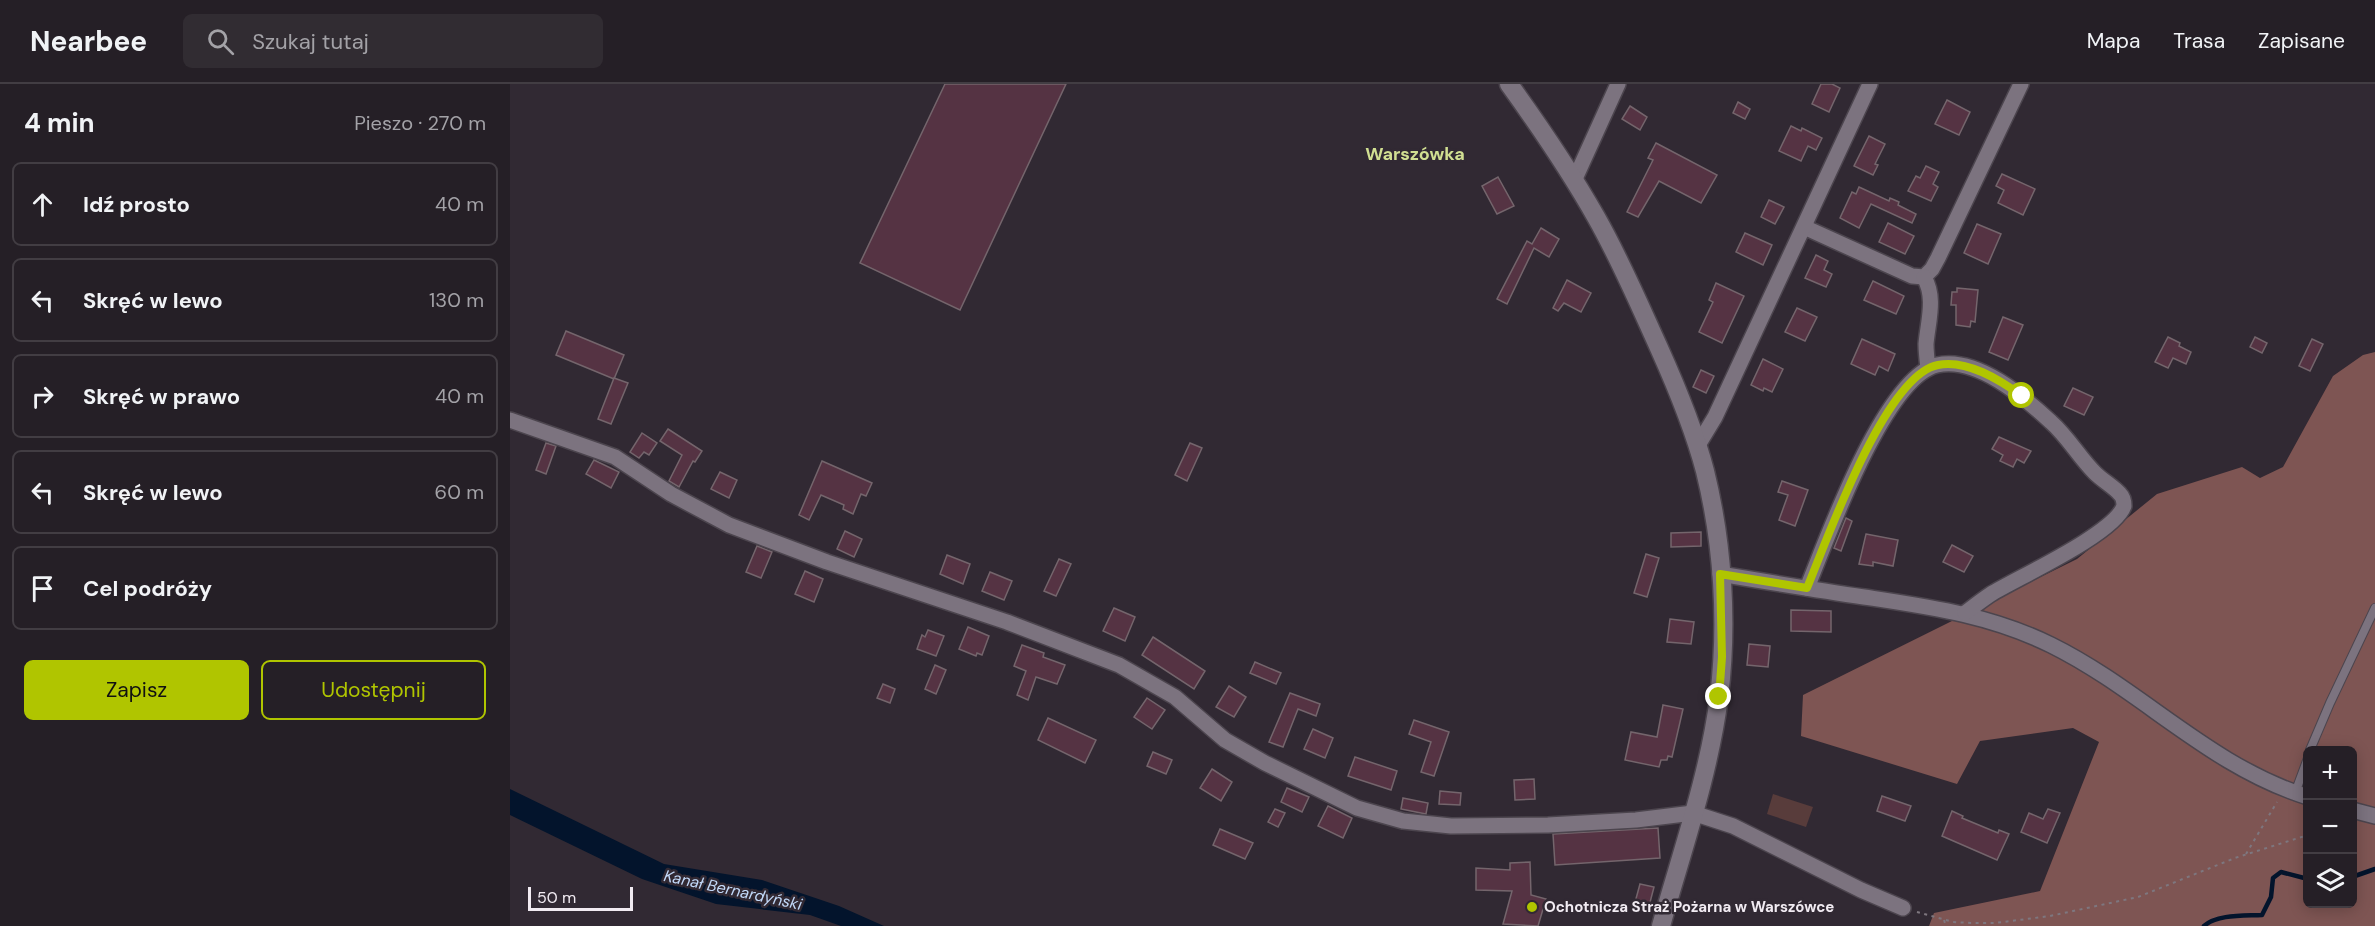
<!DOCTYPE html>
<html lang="pl">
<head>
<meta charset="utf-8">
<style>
  :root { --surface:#251f26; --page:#312c32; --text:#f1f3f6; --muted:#a3a2a7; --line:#423d43; --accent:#b0c500 }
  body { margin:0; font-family:"DM Sans",sans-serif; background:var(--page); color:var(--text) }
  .controls { position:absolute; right:18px; bottom:18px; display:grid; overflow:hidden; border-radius:9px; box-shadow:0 3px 15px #0003 }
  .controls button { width:54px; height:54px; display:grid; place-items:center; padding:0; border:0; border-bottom:2px solid var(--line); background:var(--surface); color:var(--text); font:30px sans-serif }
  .scale { position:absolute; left:18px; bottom:15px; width:105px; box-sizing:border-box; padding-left:6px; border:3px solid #f1ebf2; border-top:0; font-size:16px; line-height:21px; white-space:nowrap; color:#f1ebf2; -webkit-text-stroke:4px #312933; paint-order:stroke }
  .stop { position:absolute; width:18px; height:18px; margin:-14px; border:4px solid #b0c500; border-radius:50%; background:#fff }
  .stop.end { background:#b0c500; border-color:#fff; box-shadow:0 2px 6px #0008 }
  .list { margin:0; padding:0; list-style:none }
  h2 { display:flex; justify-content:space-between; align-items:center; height:78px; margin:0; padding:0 24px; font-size:26px }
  h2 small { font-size:20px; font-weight:400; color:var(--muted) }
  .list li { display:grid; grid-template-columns:39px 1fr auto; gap:18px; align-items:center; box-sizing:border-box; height:84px; margin:0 12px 12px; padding:0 12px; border:2px solid var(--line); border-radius:9px }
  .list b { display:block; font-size:22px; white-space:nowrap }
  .list em { font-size:20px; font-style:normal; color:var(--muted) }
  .actions { display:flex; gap:12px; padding:18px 24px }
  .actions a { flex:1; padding:14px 0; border:2px solid var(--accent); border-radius:9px; text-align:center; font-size:21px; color:var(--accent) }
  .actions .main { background:var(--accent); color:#111 }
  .icon { flex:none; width:33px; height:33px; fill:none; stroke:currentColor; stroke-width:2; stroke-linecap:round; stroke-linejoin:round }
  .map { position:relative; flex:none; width:1865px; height:842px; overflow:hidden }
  header { display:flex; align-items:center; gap:36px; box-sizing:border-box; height:84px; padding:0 30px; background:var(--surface); border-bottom:2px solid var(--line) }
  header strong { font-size:28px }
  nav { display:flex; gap:33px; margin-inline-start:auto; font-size:21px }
  .search { width:420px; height:54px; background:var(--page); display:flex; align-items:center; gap:15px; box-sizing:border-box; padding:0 21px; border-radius:9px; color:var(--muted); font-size:22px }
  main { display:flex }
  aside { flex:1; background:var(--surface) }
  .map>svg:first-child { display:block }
  .green { fill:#583c3b }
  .forest { fill:#7e5553; fill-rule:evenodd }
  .water { fill:#03142c }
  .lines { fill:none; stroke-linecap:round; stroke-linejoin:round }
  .stream { stroke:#03142c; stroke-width:4.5 }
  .building { fill:#553343; stroke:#74656c; stroke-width:1.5 }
  .lane-casing { stroke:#4c454e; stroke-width:10 }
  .street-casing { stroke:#4c454e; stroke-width:18 }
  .secondary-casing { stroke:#4c454e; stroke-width:21 }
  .path { stroke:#7e777f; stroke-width:2; stroke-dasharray:3 4.5; stroke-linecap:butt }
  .lane { stroke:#7c737f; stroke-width:8 }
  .street { stroke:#7c737f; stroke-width:15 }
  .secondary { stroke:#7c737f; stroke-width:18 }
  .route { stroke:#b0c500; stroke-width:8 }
  .poi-dot { fill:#b0c500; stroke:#312933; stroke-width:2 }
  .labels { text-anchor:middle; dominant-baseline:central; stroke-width:5; stroke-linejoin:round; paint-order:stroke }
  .poi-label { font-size:15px; font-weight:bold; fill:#f1ebf2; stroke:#312933; text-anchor:start }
  .water-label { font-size:16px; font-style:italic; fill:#c2d9f9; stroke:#312933 }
  .quarter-label { font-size:18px; font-weight:bold; fill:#d1df92; stroke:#312933 }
</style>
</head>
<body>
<header>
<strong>Nearbee</strong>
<div class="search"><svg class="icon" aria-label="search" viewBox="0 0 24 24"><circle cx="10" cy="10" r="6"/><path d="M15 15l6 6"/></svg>Szukaj tutaj</div>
<nav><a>Mapa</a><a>Trasa</a><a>Zapisane</a></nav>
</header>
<main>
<aside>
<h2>4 min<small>Pieszo · 270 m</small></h2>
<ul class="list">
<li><svg class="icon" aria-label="ahead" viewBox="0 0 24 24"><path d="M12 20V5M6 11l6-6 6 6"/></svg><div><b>Idź prosto</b></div><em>40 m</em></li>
<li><svg class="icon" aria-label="left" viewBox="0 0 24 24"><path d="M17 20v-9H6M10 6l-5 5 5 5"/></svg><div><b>Skręć w lewo</b></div><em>130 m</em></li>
<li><svg class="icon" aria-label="right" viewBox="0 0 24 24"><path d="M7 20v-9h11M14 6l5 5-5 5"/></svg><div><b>Skręć w prawo</b></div><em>40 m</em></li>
<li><svg class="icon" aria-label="left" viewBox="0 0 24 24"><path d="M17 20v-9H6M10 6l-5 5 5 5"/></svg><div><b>Skręć w lewo</b></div><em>60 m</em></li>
<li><svg class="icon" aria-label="arrive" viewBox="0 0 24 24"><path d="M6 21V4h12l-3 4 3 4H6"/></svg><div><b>Cel podróży</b></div></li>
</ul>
<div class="actions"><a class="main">Zapisz</a><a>Udostępnij</a></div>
</aside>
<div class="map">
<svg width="1865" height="842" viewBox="0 0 1865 842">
  <rect width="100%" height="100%" fill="#312933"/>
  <!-- green -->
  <polygon class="green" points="1263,710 1303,723 1296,743 1257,730"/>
  <!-- forest -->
  <path class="forest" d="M1865,268V842H1419L1424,829L1530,807L1589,658L1563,644L1470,657L1447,700L1291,652L1293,611L1567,475L1647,410L1732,383L1750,394L1773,383L1823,292L1853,271ZM1798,666H1842V820H1798Z"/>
  <!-- water -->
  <polygon class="water" points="0,705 154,780 252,796 329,822 374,842 331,842 300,831 206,820 132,795 0,731"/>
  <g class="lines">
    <!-- stream -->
    <g class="stream">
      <polyline points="1842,793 1865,785"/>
      <path d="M1694,842C1707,830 1735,832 1752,831L1761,813L1763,794L1771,788L1798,795"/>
    </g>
  </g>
  <!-- building -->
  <g class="building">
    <polygon points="435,0 556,0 450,226 350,179"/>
    <polygon points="1311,0 1322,0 1330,4 1319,28 1302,20"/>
    <polygon points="1437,16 1460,28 1449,51 1425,40"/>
    <polygon points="1228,18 1240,25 1235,35 1223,29"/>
    <polygon points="1120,22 1137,33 1130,46 1112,35"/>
    <polygon points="1281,42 1291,47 1292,44 1312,54 1306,66 1298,62 1291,77 1269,67"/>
    <polygon points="1359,52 1375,60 1365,80 1368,81 1363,91 1344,82"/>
    <polygon points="1146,59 1207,91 1191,119 1149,97 1128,133 1117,128 1143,76 1138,74"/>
    <polygon points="1416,82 1429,88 1423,100 1428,103 1421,117 1398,107 1406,92 1410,94"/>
    <polygon points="1492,90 1525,105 1513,131 1488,119 1494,106 1486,102"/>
    <polygon points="988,93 1004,122 987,130 972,102"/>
    <polygon points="1349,103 1379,117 1380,114 1389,118 1388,121 1406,130 1402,139 1361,120 1349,144 1330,134 1342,108 1346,110"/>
    <polygon points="1259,116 1274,123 1265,140 1251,133"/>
    <polygon points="1378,139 1404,152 1395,170 1369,158"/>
    <polygon points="1467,140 1491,150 1478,180 1454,169"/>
    <polygon points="1031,144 1049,155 1039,173 1024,164 997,220 987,215 1017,157 1022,160"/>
    <polygon points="1235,149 1262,161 1253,181 1226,168"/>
    <polygon points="1306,171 1318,177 1314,186 1322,190 1316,203 1295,194"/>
    <polygon points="1057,196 1081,209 1071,228 1054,219 1048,227 1043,224"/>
    <polygon points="1363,197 1394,212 1386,230 1354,216"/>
    <polygon points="1206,199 1234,212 1212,259 1189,248 1203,218 1199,216"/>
    <polygon points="1447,204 1468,206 1465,238 1461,237 1460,243 1446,241 1446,221 1441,221 1442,208 1447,208"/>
    <polygon points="1287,224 1307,233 1295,257 1275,248"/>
    <polygon points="1493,233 1513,241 1498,276 1479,268"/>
    <polygon points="56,247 114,271 104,295 46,271"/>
    <polygon points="1658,253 1670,259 1669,262 1681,268 1676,280 1663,274 1658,284 1645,278"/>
    <polygon points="1745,253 1757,259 1752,269 1740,263"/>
    <polygon points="1352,255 1385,270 1378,287 1369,282 1365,291 1341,280"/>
    <polygon points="1802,255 1813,260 1800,287 1789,282"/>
    <polygon points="1253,275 1273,285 1262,308 1254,304 1253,307 1241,301"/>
    <polygon points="1191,286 1204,292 1196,309 1183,303"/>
    <polygon points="104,294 118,299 101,340 88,335"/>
    <polygon points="1563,304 1583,313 1574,331 1554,322"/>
    <polygon points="158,345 192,367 185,378 183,377 169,403 159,397 172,371 150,357"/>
    <polygon points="132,349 147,359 139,371 134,368 129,374 120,368"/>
    <polygon points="1489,353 1521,367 1514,379 1507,375 1503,383 1490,377 1493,371 1482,365"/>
    <polygon points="36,359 46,362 36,390 26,386"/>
    <polygon points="680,359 692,364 677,397 665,391"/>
    <polygon points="84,376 109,388 101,404 76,390"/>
    <polygon points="312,377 362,399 356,412 351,410 343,430 333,425 334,421 311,411 299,436 289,431"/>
    <polygon points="210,388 227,396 219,414 201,405"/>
    <polygon points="1272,397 1298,406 1285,442 1269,436 1278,411 1268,408"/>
    <polygon points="1336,434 1342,437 1331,467 1324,464"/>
    <polygon points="335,447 352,455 344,473 327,465"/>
    <polygon points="1191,448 1191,462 1161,463 1161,449"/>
    <polygon points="1356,450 1388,456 1383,482 1363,478 1363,482 1349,480"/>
    <polygon points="1442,461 1463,472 1454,488 1433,478"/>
    <polygon points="247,462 262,468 251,494 236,488"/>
    <polygon points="1136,470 1149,474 1137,513 1124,509"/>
    <polygon points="437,471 460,480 453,500 430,490"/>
    <polygon points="549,475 561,480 546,512 534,507"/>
    <polygon points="295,487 313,495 304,518 285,510"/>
    <polygon points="480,488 502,497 494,516 472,507"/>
    <polygon points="604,524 625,533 615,557 593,547"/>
    <polygon points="1281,526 1321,527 1321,548 1281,547"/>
    <polygon points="1160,535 1184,538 1181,560 1157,558"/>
    <polygon points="458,543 479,552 472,571 467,569 466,572 449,565"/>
    <polygon points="418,546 434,552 426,572 407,565 412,551 415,553"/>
    <polygon points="643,553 695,587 684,605 632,571"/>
    <polygon points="1239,560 1260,562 1258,583 1237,581"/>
    <polygon points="512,561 534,569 533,573 555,581 547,600 526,593 518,616 507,611 516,587 504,582"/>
    <polygon points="745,578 771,589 766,600 740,589"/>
    <polygon points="425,581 436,586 426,610 415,605"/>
    <polygon points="373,600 385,605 380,619 367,614"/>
    <polygon points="719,602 736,613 724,633 706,623"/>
    <polygon points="780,609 810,620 806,632 788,625 773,663 759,658"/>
    <polygon points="637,614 655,626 642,645 624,633"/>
    <polygon points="1153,621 1173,625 1162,673 1158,672 1157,676 1151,676 1149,683 1115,676 1121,648 1147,653"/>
    <polygon points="538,634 586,656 575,679 528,656"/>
    <polygon points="904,636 939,648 924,692 911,688 921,658 899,650"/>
    <polygon points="803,645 823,654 815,674 794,665"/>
    <polygon points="643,668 662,676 656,690 637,682"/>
    <polygon points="845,673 887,687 881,706 838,692"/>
    <polygon points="702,685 722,698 711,717 690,704"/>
    <polygon points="1024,695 1025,715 1005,716 1004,696"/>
    <polygon points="777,704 799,713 792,728 771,718"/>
    <polygon points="930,707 951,709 950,721 929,720"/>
    <polygon points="1372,712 1401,722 1395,737 1367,727"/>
    <polygon points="893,714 918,719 916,730 891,725"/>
    <polygon points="818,722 842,734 833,754 808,742"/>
    <polygon points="765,725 775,729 768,743 758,738"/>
    <polygon points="1538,725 1550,729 1537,759 1511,748 1519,729 1533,735"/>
    <polygon points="1442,727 1453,732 1452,734 1488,749 1489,746 1499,750 1487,776 1432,752"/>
    <polygon points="1148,744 1150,774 1045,781 1043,750"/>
    <polygon points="710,745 743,759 735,775 703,761"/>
    <polygon points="1020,778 1021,811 1036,815 1028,842 993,840 1002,807 966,806 966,784 1000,786 1000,779"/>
    <polygon points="1130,800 1144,803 1138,826 1124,822"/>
  </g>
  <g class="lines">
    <!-- lane casing -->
    <g class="lane-casing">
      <g id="lane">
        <polyline points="1800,666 1820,619 1865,524"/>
        <polyline points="1785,709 1798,674"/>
      </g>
    </g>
    <!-- street casing -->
    <g class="street-casing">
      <g id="street">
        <polyline points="1064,97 1108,0"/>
        <polyline points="1294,143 1402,192 1414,193 1422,185 1428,174 1511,0"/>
        <path d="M1414,193C1426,214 1418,237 1416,260C1416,268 1417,276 1418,284"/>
        <polyline points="0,336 105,373 161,410 219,441 317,478 497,538 609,581 665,613 715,656 755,679 847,724 893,737 941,742 1038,741 1126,736 1183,729 1223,742 1351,806 1393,824"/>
        <polyline points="1188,361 1205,333 1360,0"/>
        <path d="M1210,490C1258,498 1306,506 1354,513C1420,523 1480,531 1541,561C1632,606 1699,682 1798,713"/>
        <path d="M1297,504C1317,455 1374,294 1427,281C1467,272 1514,313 1541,338C1558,353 1569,373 1585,389C1593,397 1603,402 1610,410C1613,413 1614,417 1614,422C1604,450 1509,493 1481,510C1472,516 1463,523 1455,529"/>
        <polyline points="1842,726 1865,732"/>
      </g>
    </g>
    <!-- secondary casing -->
    <g class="secondary-casing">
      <path id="secondary" d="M999,0C1030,43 1060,87 1086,133C1110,175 1129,220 1149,264C1167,304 1184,345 1195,387C1213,460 1218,539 1209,613C1199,691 1172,767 1151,842"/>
    </g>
    <!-- path -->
    <g class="path">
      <polyline points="1736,770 1767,718"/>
      <polyline points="1407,828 1443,838 1461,839 1485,839 1540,832 1628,813 1725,774 1798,751"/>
      <polyline points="1434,836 1436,842"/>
    </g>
    <!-- lane -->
    <use href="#lane" class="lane"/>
    <!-- street -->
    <use href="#street" class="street"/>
    <!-- secondary -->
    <use href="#secondary" class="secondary"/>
  </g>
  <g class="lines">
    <!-- route -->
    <path class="route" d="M1209,613L1212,573L1210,490L1297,504C1317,456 1375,291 1428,281C1457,275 1490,296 1512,312"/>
  </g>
  <!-- markers -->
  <circle class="poi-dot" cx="1022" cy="823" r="6"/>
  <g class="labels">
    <!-- poi labels -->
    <g class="poi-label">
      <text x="1034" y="823">Ochotnicza Straż Pożarna w Warszówce</text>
    </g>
    <!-- water labels -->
    <g class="water-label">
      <text transform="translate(223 806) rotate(12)">Kanał Bernardyński</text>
    </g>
    <!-- quarter labels -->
    <g class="quarter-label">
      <text x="905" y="70">Warszówka</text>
    </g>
  </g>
</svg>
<div class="controls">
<button>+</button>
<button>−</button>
<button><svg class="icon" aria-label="layers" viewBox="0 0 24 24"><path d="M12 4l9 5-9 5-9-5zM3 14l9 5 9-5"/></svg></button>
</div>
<div class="scale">50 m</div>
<div class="stop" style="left:1512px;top:312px"></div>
<div class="stop end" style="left:1209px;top:613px"></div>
</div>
</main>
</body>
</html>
